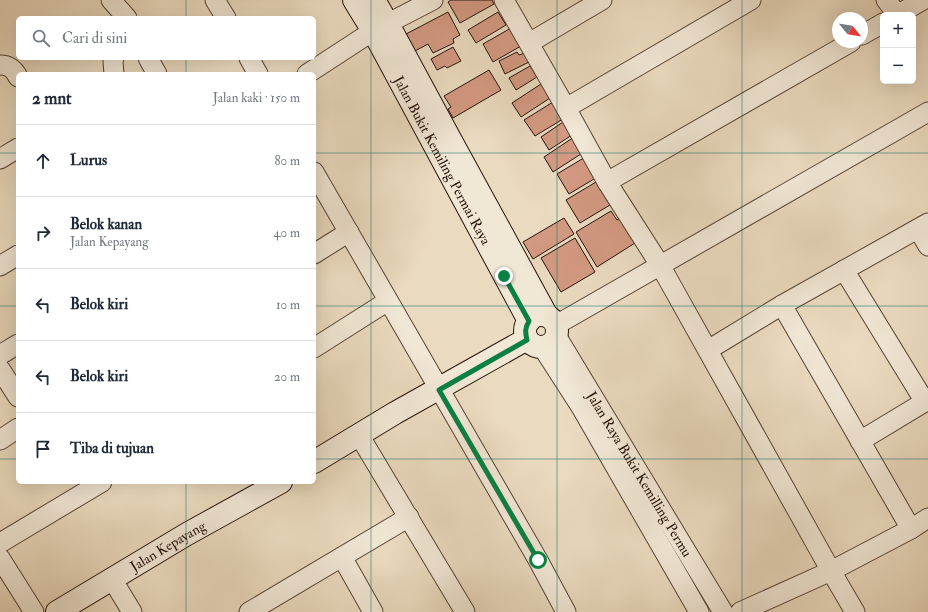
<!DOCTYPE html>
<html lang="id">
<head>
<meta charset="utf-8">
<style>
  :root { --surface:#fff; --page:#f2f2f3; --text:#1f2937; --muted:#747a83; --line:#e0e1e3 }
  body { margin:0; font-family:"IM FELL Double Pica",serif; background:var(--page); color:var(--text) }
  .controls { position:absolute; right:12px; top:12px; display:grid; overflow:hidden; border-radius:6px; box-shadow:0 4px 16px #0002 }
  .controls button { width:36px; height:36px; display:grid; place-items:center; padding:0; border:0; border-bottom:1px solid var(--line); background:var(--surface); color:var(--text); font:20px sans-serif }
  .compass { position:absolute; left:832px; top:12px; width:36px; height:36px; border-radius:50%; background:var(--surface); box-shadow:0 4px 16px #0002; rotate:120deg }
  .stop { position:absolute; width:12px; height:12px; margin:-9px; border:3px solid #0b8043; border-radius:50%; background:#fff }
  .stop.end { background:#0b8043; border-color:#fff; box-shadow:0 1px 4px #0008 }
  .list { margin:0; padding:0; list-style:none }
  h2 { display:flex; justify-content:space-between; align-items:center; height:52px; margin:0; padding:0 16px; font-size:17px }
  h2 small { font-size:13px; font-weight:400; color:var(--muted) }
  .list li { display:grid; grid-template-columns:26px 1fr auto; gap:12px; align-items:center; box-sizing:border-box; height:72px; padding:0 16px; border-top:1px solid var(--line) }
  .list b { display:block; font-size:15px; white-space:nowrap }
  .list p { margin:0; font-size:13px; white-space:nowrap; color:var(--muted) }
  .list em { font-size:13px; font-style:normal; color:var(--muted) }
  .icon { flex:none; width:22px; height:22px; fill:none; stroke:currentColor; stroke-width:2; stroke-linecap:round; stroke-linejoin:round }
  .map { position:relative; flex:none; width:928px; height:612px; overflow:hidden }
  .search { position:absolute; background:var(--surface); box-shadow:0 4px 16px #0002; left:16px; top:16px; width:300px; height:44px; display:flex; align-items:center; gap:10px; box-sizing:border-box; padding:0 14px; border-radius:6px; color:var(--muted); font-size:15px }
  .panel { position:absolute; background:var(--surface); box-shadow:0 4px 16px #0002; left:16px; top:72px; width:300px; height:412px; border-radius:6px }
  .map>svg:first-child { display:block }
  .building { fill:#d39982; stroke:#251208 }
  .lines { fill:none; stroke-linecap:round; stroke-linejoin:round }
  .street-casing { stroke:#564436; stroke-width:21 }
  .secondary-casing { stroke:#251208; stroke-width:24 }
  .street { stroke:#f1e7d5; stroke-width:19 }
  .secondary { stroke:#f1e7d5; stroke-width:22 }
  .route { stroke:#0b8043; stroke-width:5 }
  .grid { fill:none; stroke:#0f766e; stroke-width:1; stroke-opacity:0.55 }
  .labels { text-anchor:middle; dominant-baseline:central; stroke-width:4; stroke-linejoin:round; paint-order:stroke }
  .street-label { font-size:14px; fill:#251208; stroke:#f1e7d5 }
</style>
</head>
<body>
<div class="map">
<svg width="928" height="612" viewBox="0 0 928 612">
  <rect width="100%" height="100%" fill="#eadabf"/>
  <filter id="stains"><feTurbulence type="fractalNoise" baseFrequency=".005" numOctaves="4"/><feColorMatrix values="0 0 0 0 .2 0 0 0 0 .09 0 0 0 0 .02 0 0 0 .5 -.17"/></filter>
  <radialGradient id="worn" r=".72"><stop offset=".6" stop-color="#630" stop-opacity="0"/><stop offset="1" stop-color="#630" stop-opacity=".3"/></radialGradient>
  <!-- building -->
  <g class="building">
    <polygon points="451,0 492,0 494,4 460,23 448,2"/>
    <polygon points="448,12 460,35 453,39 454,43 433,53 428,44 415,51 406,34"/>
    <polygon points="498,12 506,25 476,43 468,30"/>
    <polygon points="511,28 521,46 493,62 483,44"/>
    <polygon points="453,47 461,61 447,68 445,66 437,70 431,59"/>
    <polygon points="517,52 519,55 525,53 529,62 505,74 499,61"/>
    <polygon points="530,66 537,77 516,90 509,78"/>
    <polygon points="489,70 501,90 453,118 448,109 451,107 444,96"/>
    <polygon points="541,84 550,98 521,117 512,103"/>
    <polygon points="553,102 563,119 535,136 524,120"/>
    <polygon points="563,122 572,135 549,150 541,137"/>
    <polygon points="574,137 584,152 553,172 544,157"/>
    <polygon points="587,156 599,176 569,194 557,174"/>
    <polygon points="596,182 610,205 580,223 566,200"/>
    <polygon points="611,211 617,220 620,218 635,243 597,267 576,232"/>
    <polygon points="564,218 574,234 533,259 523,242"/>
    <polygon points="575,238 595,272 561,292 541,258"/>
  </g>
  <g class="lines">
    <!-- street casing -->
    <g class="street-casing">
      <g id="street">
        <polyline points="111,0 127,18"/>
        <polyline points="215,0 226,18"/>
        <polyline points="504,0 566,108 607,182 660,265 831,571 855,612"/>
        <polyline points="886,0 898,15"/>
        <polyline points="897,15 923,0"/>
        <polyline points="862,35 883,23"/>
        <polyline points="529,43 602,0"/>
        <polyline points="148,58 157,74"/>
        <polyline points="249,58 258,74"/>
        <path d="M0,65C9,65 14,69 18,77"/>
        <polyline points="114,74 113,61 114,58"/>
        <polyline points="307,74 373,31 433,0"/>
        <polyline points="566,108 751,0"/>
        <polyline points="0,159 18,148"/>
        <polyline points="314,172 538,560 566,612"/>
        <polyline points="607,182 851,42"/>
        <polyline points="918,229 928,246"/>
        <polyline points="314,254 349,232"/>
        <polyline points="0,266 18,255"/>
        <polyline points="844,270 925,402"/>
        <polyline points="782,305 911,529"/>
        <polyline points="556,325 928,112"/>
        <path id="s1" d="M557,337L723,612"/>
        <polyline points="314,348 388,301"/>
        <polyline points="543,348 581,407 699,612"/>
        <polyline points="708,350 782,305 928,223"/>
        <polyline points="0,355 18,344"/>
        <polyline points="0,369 18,397"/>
        <polyline points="359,435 465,612"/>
        <polyline points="0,440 18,428"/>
        <polyline points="860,441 928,400"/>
        <polyline points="0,543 102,482"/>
        <polyline points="342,557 373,612"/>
        <polyline points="0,558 34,612"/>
        <polyline points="112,579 132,612"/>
        <polyline points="249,612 409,517"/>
        <polyline points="740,612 831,571 911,529 928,518"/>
      </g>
    </g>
    <!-- secondary casing -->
    <g class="secondary-casing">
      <g id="secondary">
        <path id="s2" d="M354,0L373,31L529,321"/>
        <polyline points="374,0 388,24 449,137 547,316"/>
        <circle cx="541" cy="331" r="16"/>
        <polyline points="314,462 395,413 527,339"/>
        <path id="s3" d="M57,612L187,534L281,482"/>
      </g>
    </g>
    <!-- street -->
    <use href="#street" class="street"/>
    <!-- secondary -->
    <use href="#secondary" class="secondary"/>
  </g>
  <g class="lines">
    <!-- route -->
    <path class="route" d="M504,276L529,321C525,328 525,332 527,340L439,390L538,560"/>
  </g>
  <!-- grid -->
  <path class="grid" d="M186,0V18M371,0V612M557,0V612M742,0V612M186,58V74M0,153H18M314,153H928M0,306H18M314,306H928M0,459H18M314,459H928M186,482V612"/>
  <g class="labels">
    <!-- street labels -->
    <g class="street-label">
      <text stroke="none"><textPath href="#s2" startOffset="183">Jalan Bukit Kemiling Permai Raya</textPath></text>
      <text stroke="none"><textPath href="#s1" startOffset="160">Jalan Raya Bukit Kemilling Permu</textPath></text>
      <text stroke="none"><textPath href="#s3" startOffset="129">Jalan Kepayang</textPath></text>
    </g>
  </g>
  <rect width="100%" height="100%" filter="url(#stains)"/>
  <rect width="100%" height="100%" fill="url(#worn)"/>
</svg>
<div class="controls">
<button>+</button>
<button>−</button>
</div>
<svg class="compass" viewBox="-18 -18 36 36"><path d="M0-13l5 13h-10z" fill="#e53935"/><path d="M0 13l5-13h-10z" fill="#747a83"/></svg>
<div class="stop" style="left:538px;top:560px"></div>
<div class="stop end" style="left:504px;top:276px"></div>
<div class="search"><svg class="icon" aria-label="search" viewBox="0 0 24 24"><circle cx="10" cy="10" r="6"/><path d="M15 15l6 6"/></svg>Cari di sini</div>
<section class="panel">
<h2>2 mnt<small>Jalan kaki · 150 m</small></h2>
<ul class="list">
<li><svg class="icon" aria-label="ahead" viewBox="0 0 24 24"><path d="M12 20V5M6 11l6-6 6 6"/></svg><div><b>Lurus</b></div><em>80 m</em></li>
<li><svg class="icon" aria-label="right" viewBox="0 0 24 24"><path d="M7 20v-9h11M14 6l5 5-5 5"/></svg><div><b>Belok kanan</b><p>Jalan Kepayang</p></div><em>40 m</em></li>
<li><svg class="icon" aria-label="left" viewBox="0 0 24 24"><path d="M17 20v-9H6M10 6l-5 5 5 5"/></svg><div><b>Belok kiri</b></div><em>10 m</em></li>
<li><svg class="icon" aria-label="left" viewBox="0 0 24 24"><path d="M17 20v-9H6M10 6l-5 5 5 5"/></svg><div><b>Belok kiri</b></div><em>20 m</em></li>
<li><svg class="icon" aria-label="arrive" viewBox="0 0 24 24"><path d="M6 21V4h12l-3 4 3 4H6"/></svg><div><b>Tiba di tujuan</b></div></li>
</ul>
</section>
</div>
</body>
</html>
